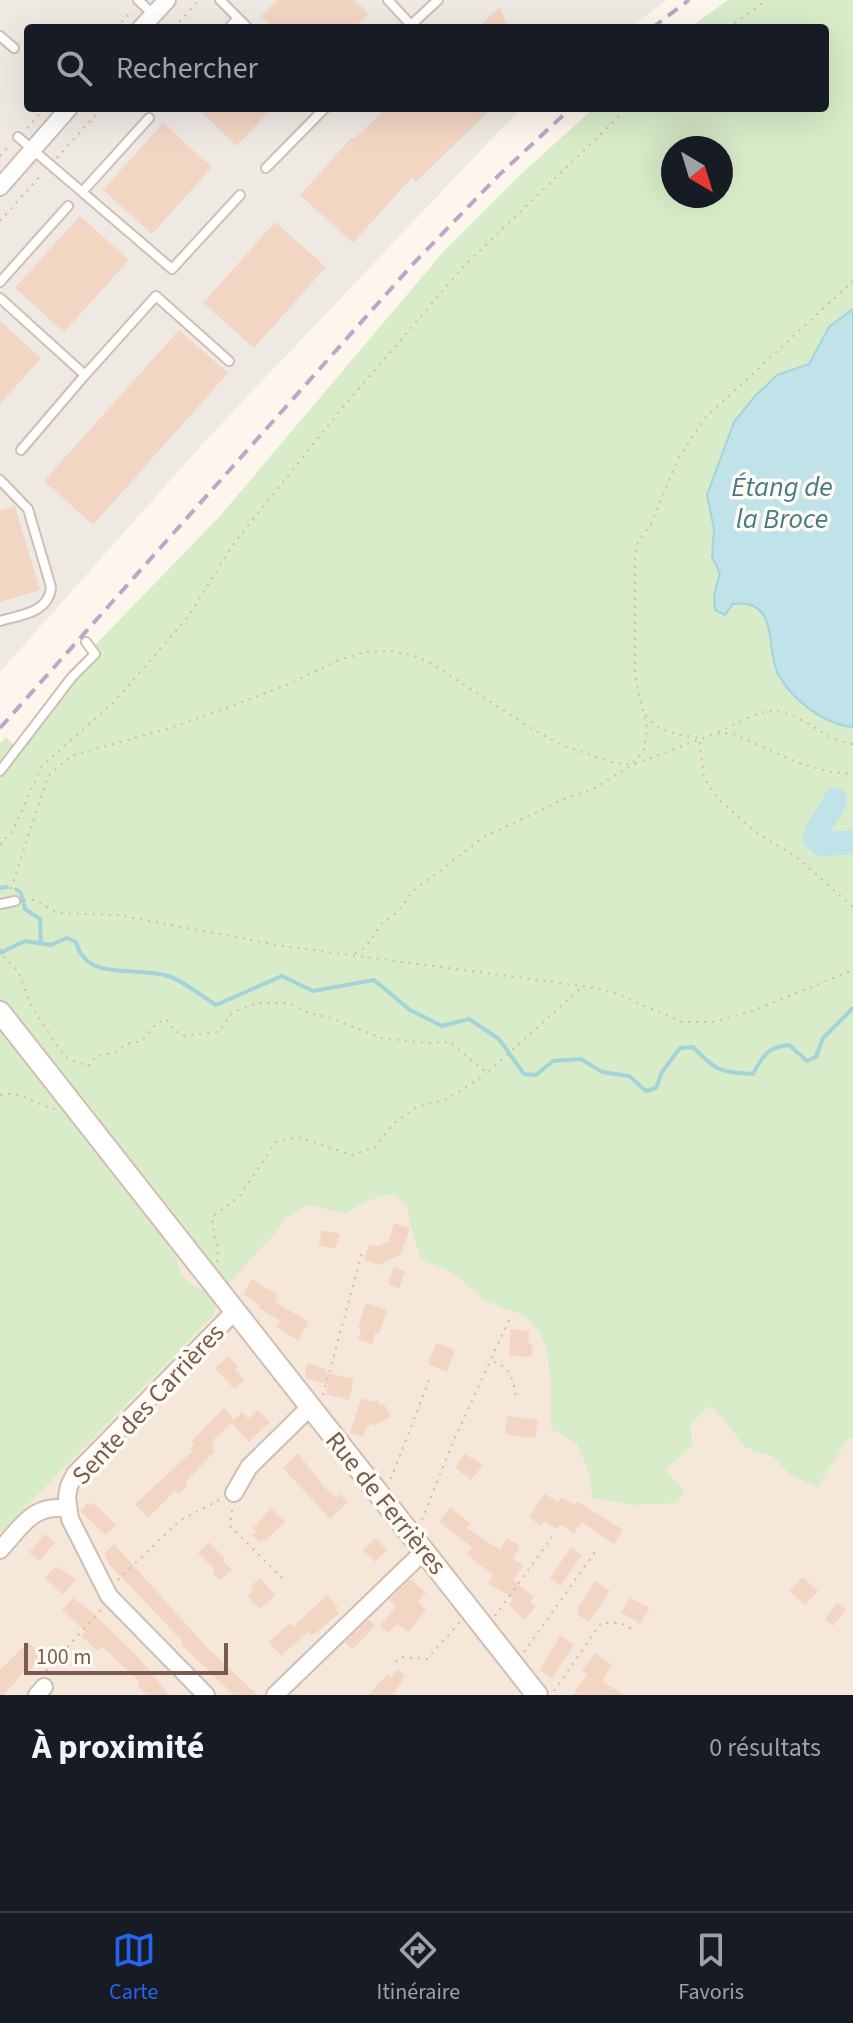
<!DOCTYPE html>
<html lang="fr">
<head>
<meta charset="utf-8">
<style>
  :root { --surface:#171b24; --page:#20242c; --text:#f1f3f6; --muted:#9ea1a6; --line:#363941; --accent:#2563eb }
  body { margin:0; font-family:"Source Sans 3",sans-serif; background:var(--page); color:var(--text) }
  .compass { position:absolute; left:661px; top:136px; width:72px; height:72px; border-radius:50%; background:var(--surface); box-shadow:0 8px 32px #0002; rotate:142deg }
  .scale { position:absolute; left:24px; bottom:20px; width:204px; box-sizing:border-box; padding-left:8px; border:4px solid #7a5c4d; border-top:0; font-size:22px; line-height:28px; white-space:nowrap; color:#7a5c4d; -webkit-text-stroke:6px #fffaf3; paint-order:stroke }
  .list { margin:0; padding:0; list-style:none }
  h2 { display:flex; justify-content:space-between; align-items:center; height:104px; margin:0; padding:0 32px; font-size:34px }
  h2 small { font-size:26px; font-weight:400; color:var(--muted) }
  .icon { flex:none; width:44px; height:44px; fill:none; stroke:currentColor; stroke-width:2; stroke-linecap:round; stroke-linejoin:round }
  .map { position:relative; flex:none; width:853px; height:1695px; overflow:hidden }
  .search { position:absolute; background:var(--surface); box-shadow:0 8px 32px #0002; left:24px; right:24px; top:24px; height:88px; display:flex; align-items:center; gap:20px; box-sizing:border-box; padding:0 28px; border-radius:8px; color:var(--muted); font-size:30px }
  .sheet { height:216px; background:var(--surface) }
  nav { display:flex; justify-content:space-around; align-items:center; box-sizing:border-box; height:112px; border-top:2px solid var(--line); background:var(--surface); font-size:22px; color:var(--muted) }
  nav a { display:grid; justify-items:center; gap:4px }
  nav .on { color:var(--accent) }
  .map>svg:first-child { display:block }
  .residential { fill:#f5e8da }
  .industrial { fill:#efe9e4 }
  .green { fill:#d8ecc9; fill-rule:evenodd }
  .water { fill:#bfe3e8; stroke:#a5d3da; stroke-width:2 }
  .lines { fill:none; stroke-linecap:round; stroke-linejoin:round }
  .stream { stroke:#a5d3da; stroke-width:4 }
  .river { stroke:#bfe3e8; stroke-width:24 }
  .building { fill:#f3d5c3 }
  .service-casing { stroke:#d1beb0; stroke-width:12 }
  .minor-casing { stroke:#d1beb0; stroke-width:20 }
  .tertiary-casing { stroke:#d1beb0; stroke-width:24 }
  .path { stroke:#d9b8a5; stroke-width:2; stroke-dasharray:2 6; stroke-linecap:butt }
  .service { stroke:#fff; stroke-width:8 }
  .minor { stroke:#fff; stroke-width:16 }
  .tertiary { stroke:#fff; stroke-width:20 }
  .rail { stroke:#b9a8c9; stroke-width:4; stroke-dasharray:12 8; stroke-linecap:butt }
  .labels { text-anchor:middle; dominant-baseline:central; stroke-width:7; stroke-linejoin:round; paint-order:stroke }
  .street-label { font-size:26px; fill:#7a5c4d; stroke:#fffaf3 }
  .water-label { font-size:28px; font-style:italic; fill:#437c86; stroke:#fffaf3 }
</style>
</head>
<body>
<div class="map">
<svg width="853" height="1695" viewBox="0 0 853 1695">
  <rect width="100%" height="100%" fill="#fdf6ec"/>
  <!-- residential -->
  <polygon class="residential" points="390,1194 406,1204 411,1228 422,1259 454,1274 484,1300 528,1318 538,1331 546,1347 551,1379 551,1429 577,1444 590,1477 665,1470 692,1446 691,1424 710,1406 724,1420 744,1447 773,1457 790,1475 849,1437 853,1437 853,1695 0,1695 0,1453 157,1204 277,1231 286,1218 309,1205 344,1214 365,1202"/>
  <!-- industrial -->
  <polygon class="industrial" points="0,0 667,0 629,28 28,28 28,108 521,108 207,439 0,672"/>
  <!-- green -->
  <path class="green" d="M728,0H853V309L829,327L809,364L777,375L755,396L734,422L707,495L714,529L712,557L720,573L714,596C719,598 726,602 731,603C742,606 751,602 760,611C775,627 770,650 776,670C784,695 828,725 853,727V1437L849,1438L817,1487L790,1475L773,1457L744,1447L724,1420L710,1406L691,1424L692,1446L665,1470L684,1491L677,1503L633,1505L592,1498L590,1477L577,1444L551,1429V1379L546,1347L538,1331L528,1318L484,1300L454,1274L421,1259L411,1228L406,1204L390,1194L365,1202L344,1214L309,1205L286,1218L277,1231L226,1286L157,1204L144,1224L154,1219C160,1227 169,1235 173,1244C179,1256 175,1270 186,1280C201,1294 218,1286 214,1315L0,1533V743L6,737L14,745L71,670L220,516L444,251L520,175L594,108H825V28H689ZM673,148H721V196H673Z"/>
  <!-- water -->
  <path class="water" d="M853,309V727C825,725 791,699 778,674C765,648 780,598 733,604L725,615L715,610L714,596L720,573L712,557L714,529L707,495L734,422L755,396L777,375L809,364L829,327Z"/>
  <g class="lines">
    <!-- stream -->
    <g class="stream">
      <polyline points="0,888 7,887"/>
      <polyline points="16,889 21,893 25,909 40,919 41,943"/>
      <path d="M0,953L25,941L51,945L67,938L76,942C87,983 135,965 168,976C184,981 201,996 216,1005L282,976L313,991L374,980L410,1010L442,1026L469,1019L499,1039L524,1074L536,1075L553,1061L581,1059L602,1072L629,1076L646,1091L656,1088L662,1072L680,1048L693,1047C717,1071 718,1072 753,1074C763,1056 767,1047 789,1045L807,1061L816,1057L823,1038L853,1008"/>
    </g>
    <!-- river -->
    <path class="river" d="M835,800C830,815 818,823 815,838L821,844L853,842"/>
  </g>
  <!-- building -->
  <g class="building">
    <polygon points="277,0 355,0 368,14 353,28 273,28 261,16"/>
    <polygon points="500,7 508,28 477,28"/>
    <polygon points="197,108 272,108 237,146"/>
    <polygon points="387,108 492,108 416,182 412,177 353,243 300,195 352,137 354,139"/>
    <polygon points="163,123 212,167 152,234 103,190"/>
    <polygon points="80,216 129,260 64,332 15,288"/>
    <polygon points="275,222 326,267 254,348 203,303"/>
    <polygon points="0,321 41,358 0,404"/>
    <polygon points="179,330 228,373 93,525 44,481"/>
    <polygon points="15,506 40,590 0,602 0,510"/>
    <polygon points="394,1223 410,1228 401,1254 379,1265 364,1260 369,1245 376,1247 389,1241"/>
    <polygon points="322,1230 340,1234 335,1249 318,1245"/>
    <polygon points="394,1267 405,1271 399,1289 388,1284"/>
    <polygon points="252,1279 278,1295 275,1302 309,1322 298,1340 276,1327 280,1321 259,1308 260,1305 243,1294"/>
    <polygon points="366,1303 387,1310 379,1334 375,1333 372,1344 358,1339 361,1329 358,1327"/>
    <polygon points="511,1329 529,1331 528,1341 533,1347 532,1354 527,1357 509,1355"/>
    <polygon points="436,1343 455,1350 447,1372 428,1364"/>
    <polygon points="228,1356 238,1367 235,1370 245,1380 234,1389 215,1368"/>
    <polygon points="307,1363 326,1369 325,1372 354,1379 349,1400 326,1394 329,1385 305,1378"/>
    <polygon points="361,1398 374,1402 377,1399 380,1404 383,1403 391,1416 376,1425 370,1424 369,1427 367,1426 363,1437 350,1433"/>
    <polygon points="224,1408 234,1420 212,1441 215,1445 212,1448 215,1451 185,1483 188,1486 179,1494 175,1491 148,1518 135,1504 193,1451 190,1448 194,1444 192,1441"/>
    <polygon points="258,1410 270,1422 249,1442 231,1423 242,1412 248,1419"/>
    <polygon points="508,1416 538,1420 535,1438 513,1436 505,1432"/>
    <polygon points="298,1453 324,1487 336,1498 340,1494 348,1502 330,1519 283,1468"/>
    <polygon points="465,1454 483,1465 471,1480 455,1468"/>
    <polygon points="545,1494 558,1502 561,1497 574,1505 577,1501 623,1530 614,1544 582,1522 574,1533 561,1525 557,1529 544,1521 541,1526 529,1517"/>
    <polygon points="88,1502 93,1506 95,1504 116,1525 106,1535 80,1511"/>
    <polygon points="450,1507 470,1523 467,1528 500,1550 507,1538 520,1546 513,1559 523,1565 513,1580 534,1597 530,1602 536,1606 524,1620 509,1605 514,1599 488,1583 493,1575 467,1554 472,1547 439,1522"/>
    <polygon points="271,1508 285,1522 265,1541 263,1539 259,1542 252,1535 256,1531 253,1528"/>
    <polygon points="45,1534 55,1543 39,1561 29,1552"/>
    <polygon points="375,1538 387,1550 375,1562 363,1550"/>
    <polygon points="209,1542 225,1559 223,1561 232,1570 220,1580 212,1572 215,1570 198,1553"/>
    <polygon points="114,1544 205,1645 257,1695 234,1695 194,1657 181,1644 183,1642 109,1564 104,1554"/>
    <polygon points="571,1547 582,1555 560,1586 550,1578"/>
    <polygon points="56,1566 76,1580 63,1595 45,1578"/>
    <polygon points="803,1577 818,1591 805,1605 789,1591"/>
    <polygon points="260,1578 275,1595 260,1609 247,1596 254,1590 251,1586"/>
    <polygon points="411,1579 426,1593 418,1602 426,1610 408,1632 397,1624 388,1633 380,1625 396,1607 389,1600"/>
    <polygon points="596,1581 610,1591 589,1622 577,1614 580,1610 577,1608"/>
    <polygon points="327,1595 338,1607 335,1610 339,1613 317,1632 311,1635 308,1632 281,1656 269,1642 290,1623 293,1627"/>
    <polygon points="73,1598 93,1613 140,1659 169,1695 147,1695 137,1685 140,1682 102,1646 98,1651 81,1636 85,1631 62,1610"/>
    <polygon points="630,1598 650,1608 640,1624 621,1612"/>
    <polygon points="837,1603 846,1610 833,1626 825,1619"/>
    <polygon points="369,1619 375,1626 352,1650 345,1642"/>
    <polygon points="560,1636 574,1645 552,1678 540,1670"/>
    <polygon points="28,1642 41,1654 35,1661 37,1662 29,1671 26,1669 4,1695 0,1695 0,1670"/>
    <polygon points="595,1653 612,1665 602,1681 624,1695 573,1695 587,1674 582,1671"/>
    <polygon points="397,1669 405,1676 393,1695 368,1695 388,1674 391,1677"/>
  </g>
  <g class="lines">
    <!-- service casing -->
    <g class="service-casing">
      <g id="service">
        <polyline points="138,0 153,14"/>
        <polyline points="220,0 248,28"/>
        <polyline points="388,0 411,25 438,0"/>
        <polyline points="229,28 238,18"/>
        <polyline points="0,36 14,48"/>
        <polyline points="18,137 172,269 240,195"/>
        <polyline points="266,168 325,108"/>
        <polyline points="83,191 149,118"/>
        <polyline points="0,282 68,206"/>
        <polyline points="0,298 85,375 156,296 229,361"/>
        <polyline points="21,450 85,375"/>
        <path d="M0,480L28,509L51,587C49,613 20,615 0,621"/>
        <polyline points="0,771 72,677 95,654 86,642"/>
        <polyline points="0,904 15,901"/>
      </g>
    </g>
    <!-- minor casing -->
    <g class="minor-casing">
      <g id="minor">
        <polyline points="141,28 167,0"/>
        <polyline points="0,187 69,108"/>
        <polyline points="234,1493 249,1467 309,1408"/>
        <path d="M0,1550C22,1526 33,1503 68,1509"/>
        <polyline points="37,1695 44,1687"/>
        <polyline points="206,1695 109,1596 70,1519 67,1497 69,1486 75,1474 235,1311"/>
        <polyline points="275,1695 424,1551"/>
      </g>
    </g>
    <!-- tertiary casing -->
    <g class="tertiary-casing">
      <polyline id="tertiary" points="0,1012 537,1695"/>
    </g>
    <!-- path -->
    <g class="path">
      <polyline points="116,28 131,12"/>
      <polyline points="174,28 199,0"/>
      <polyline points="728,28 767,0"/>
      <polyline points="27,128 45,108"/>
      <polyline points="0,156 11,144"/>
      <polyline points="57,158 102,108"/>
      <polyline points="0,221 42,174"/>
      <path d="M646,715C659,734 679,734 699,738L704,778L718,799L757,833L795,856L853,907"/>
      <path d="M718,732C731,727 759,710 771,711C802,711 823,741 853,744"/>
      <polyline points="635,764 714,734 731,733 801,764 832,772 853,774"/>
      <polyline points="0,845 13,830 42,766 112,704 188,617 234,543 339,412 464,266 628,108"/>
      <polyline points="11,889 48,776 71,756 173,727 229,707 289,684 339,660 365,652 391,651 412,655 431,663 529,727 561,745 611,762 631,765 644,750 647,728 635,676 635,554 638,542 651,524 678,459 705,418 853,281"/>
      <polyline points="24,900 35,900 58,913 118,915 283,946 583,986 612,992 682,1022 712,1022 750,1012 853,970"/>
      <polyline points="0,949 5,958 18,971 31,1005 55,1043 68,1059 88,1066 96,1056 114,1053 126,1044 141,1041 157,1023 166,1019 173,1029 183,1036 218,1032 233,1012 258,1003 289,1003 309,1013 331,1018 381,1038 426,1043 450,1042 487,1073 582,987"/>
      <polyline points="355,953 365,948 382,923 398,912 413,891 484,837 564,799 593,789 629,767"/>
      <path d="M0,1095C24,1090 32,1104 55,1109"/>
      <path d="M217,1262C220,1246 211,1232 213,1216L239,1197L276,1142L298,1137L352,1155L375,1147L394,1123L417,1107L447,1099L486,1074"/>
      <path d="M494,1362C511,1367 514,1382 516,1398"/>
      <polyline points="323,1395 362,1253"/>
      <polyline points="391,1479 431,1375"/>
      <polyline points="232,1510 230,1526 283,1579"/>
      <polyline points="422,1520 452,1444 509,1320"/>
      <polyline points="118,1580 179,1521 219,1500"/>
      <polyline points="495,1616 552,1537"/>
      <polyline points="524,1652 595,1552"/>
      <polyline points="396,1662 401,1657 427,1659 460,1622"/>
      <polyline points="46,1671 101,1610"/>
      <polyline points="554,1691 601,1623 621,1623 634,1631"/>
    </g>
    <!-- service -->
    <use href="#service" class="service"/>
    <!-- minor -->
    <use href="#minor" class="minor"/>
    <!-- tertiary -->
    <use href="#tertiary" class="tertiary"/>
    <!-- rail -->
    <g class="rail">
      <polyline points="652,28 689,0"/>
      <polyline points="0,728 413,264 498,176 571,108"/>
    </g>
  </g>
  <g class="labels">
    <!-- street labels -->
    <g class="street-label">
      <text transform="translate(148 1404) rotate(-47)">Sente des Carrières</text>
      <text transform="translate(386 1503) rotate(51)">Rue de Ferrières</text>
    </g>
    <!-- water labels -->
    <g class="water-label">
      <text x="782" y="487">Étang de<tspan x="782" dy="32">la Broce</tspan></text>
    </g>
  </g>
</svg>
<svg class="compass" viewBox="-18 -18 36 36"><path d="M0-13l5 13h-10z" fill="#e53935"/><path d="M0 13l5-13h-10z" fill="#9ea1a6"/></svg>
<div class="scale">100 m</div>
<div class="search"><svg class="icon" aria-label="search" viewBox="0 0 24 24"><circle cx="10" cy="10" r="6"/><path d="M15 15l6 6"/></svg>Rechercher</div>
</div>
<section class="sheet">
<h2>À proximité<small>0 résultats</small></h2>
<ul class="list">
</ul>
</section>
<nav>
<a class="on"><svg class="icon" aria-label="map" viewBox="0 0 24 24"><path d="M3 6l6-2 6 2 6-2v14l-6 2-6-2-6 2zM9 4v14M15 6v14"/></svg>Carte</a>
<a><svg class="icon" aria-label="directions" viewBox="0 0 24 24"><path d="M12 3l9 9-9 9-9-9zM9 14v-3h6M13 9l2 2-2 2"/></svg>Itinéraire</a>
<a><svg class="icon" aria-label="saved" viewBox="0 0 24 24"><path d="M7 4h10v16l-5-4-5 4z"/></svg>Favoris</a>
</nav>
</body>
</html>
